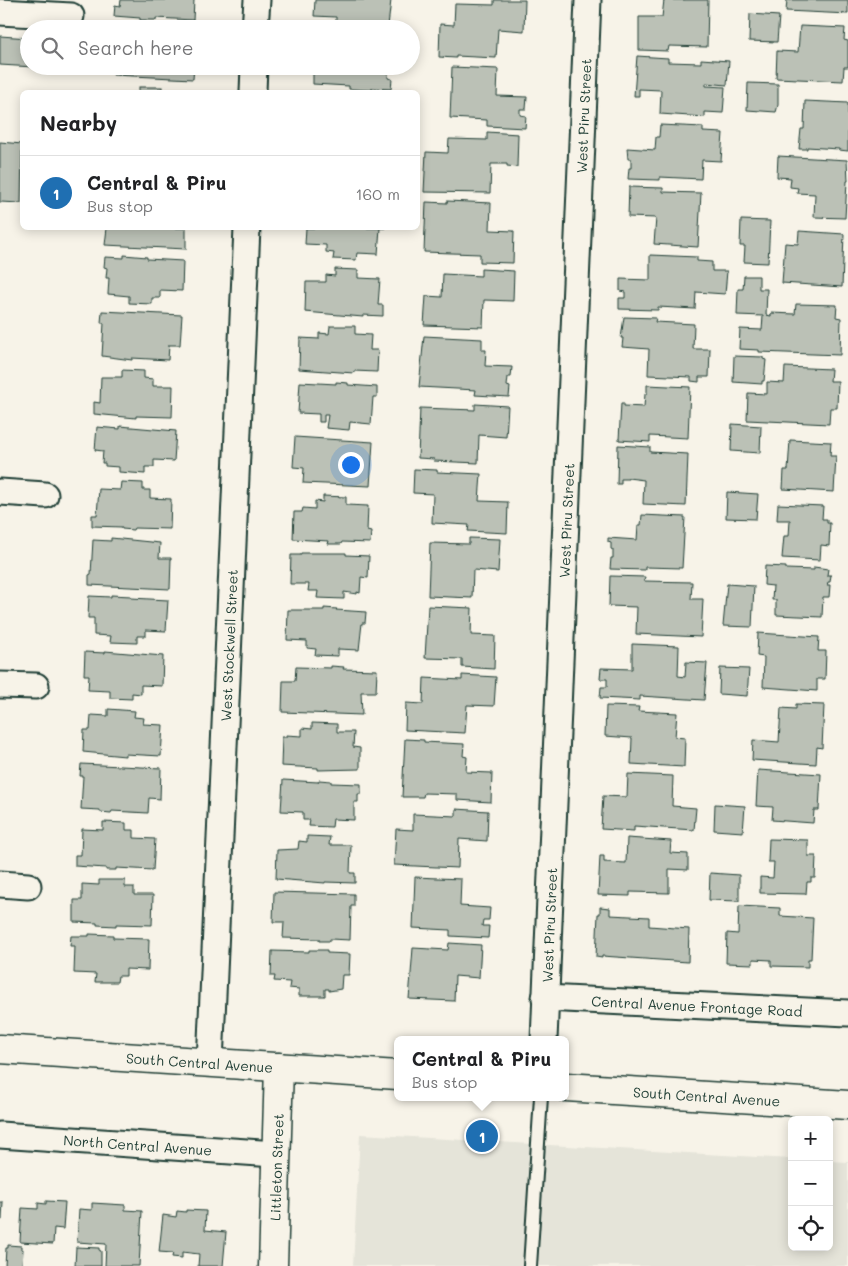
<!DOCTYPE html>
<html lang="en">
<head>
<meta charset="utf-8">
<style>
  :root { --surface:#fff; --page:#f2f2f2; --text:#202124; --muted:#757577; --line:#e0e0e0; --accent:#1f6fb2 }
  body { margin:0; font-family:Mali,sans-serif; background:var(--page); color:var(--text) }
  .controls { position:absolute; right:15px; bottom:15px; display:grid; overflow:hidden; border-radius:8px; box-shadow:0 2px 12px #0003 }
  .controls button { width:45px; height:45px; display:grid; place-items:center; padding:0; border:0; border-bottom:1px solid var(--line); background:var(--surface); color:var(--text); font:25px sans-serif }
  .you { position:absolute; left:350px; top:464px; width:18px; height:18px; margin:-12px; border:4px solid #fff; border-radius:50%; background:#1a73e8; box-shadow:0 0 0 8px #1a73e833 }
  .badge { display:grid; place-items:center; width:32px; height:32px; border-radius:50%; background:var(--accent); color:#fff; font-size:16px; font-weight:700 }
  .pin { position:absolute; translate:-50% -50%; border:2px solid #fff; box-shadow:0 1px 5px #0006 }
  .popup { position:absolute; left:394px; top:1036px; width:175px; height:65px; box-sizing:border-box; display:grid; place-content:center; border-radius:8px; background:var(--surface); filter:drop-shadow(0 1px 4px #0005); font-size:16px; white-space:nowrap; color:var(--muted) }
  .popup b { font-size:19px; color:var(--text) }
  .popup::after { content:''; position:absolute; left:50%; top:100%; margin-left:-10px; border:10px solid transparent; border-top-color:var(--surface) }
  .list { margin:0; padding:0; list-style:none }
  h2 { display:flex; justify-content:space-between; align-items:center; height:65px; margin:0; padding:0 20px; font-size:21px }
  h2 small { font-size:16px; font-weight:400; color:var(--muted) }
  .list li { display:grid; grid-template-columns:32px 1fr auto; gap:15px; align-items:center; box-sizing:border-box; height:75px; padding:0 20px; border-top:1px solid var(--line) }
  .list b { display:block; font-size:19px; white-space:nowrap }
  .list p { margin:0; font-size:16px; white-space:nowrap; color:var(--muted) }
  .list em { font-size:16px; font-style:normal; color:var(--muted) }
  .icon { flex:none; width:28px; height:28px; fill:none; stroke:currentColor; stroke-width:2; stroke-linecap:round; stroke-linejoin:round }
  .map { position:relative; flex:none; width:848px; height:1266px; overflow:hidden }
  .search { position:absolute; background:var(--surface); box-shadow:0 2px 12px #0003; left:20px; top:20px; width:400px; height:55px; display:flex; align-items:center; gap:12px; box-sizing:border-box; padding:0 18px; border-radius:28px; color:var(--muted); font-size:19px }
  .panel { position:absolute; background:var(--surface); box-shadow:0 2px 12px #0003; left:20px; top:90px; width:400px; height:140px; border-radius:8px }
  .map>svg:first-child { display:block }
  .built { fill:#e5e4d9 }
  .building { fill:#bbc1b6; stroke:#1f3d34 }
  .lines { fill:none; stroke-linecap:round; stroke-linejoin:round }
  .lane-casing { stroke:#1f3d34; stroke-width:16 }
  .street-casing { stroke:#1f3d34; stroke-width:29 }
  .secondary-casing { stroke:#1f3d34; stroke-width:31 }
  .primary-casing { stroke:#1f3d34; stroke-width:31 }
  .lane { stroke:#f7f3e8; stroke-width:12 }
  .street { stroke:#f7f3e8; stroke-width:25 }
  .secondary { stroke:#f7f3e8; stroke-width:28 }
  .primary { stroke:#f7f3e8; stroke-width:28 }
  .labels { text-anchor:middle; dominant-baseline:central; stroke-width:4; stroke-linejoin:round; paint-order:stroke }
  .street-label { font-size:14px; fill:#1f3d34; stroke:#f7f3e8 }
</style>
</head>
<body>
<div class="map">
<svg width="848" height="1266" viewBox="0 0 848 1266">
  <rect width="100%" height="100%" fill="#f7f3e8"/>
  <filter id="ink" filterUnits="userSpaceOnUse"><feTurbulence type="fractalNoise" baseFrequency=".02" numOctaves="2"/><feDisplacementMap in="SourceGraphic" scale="10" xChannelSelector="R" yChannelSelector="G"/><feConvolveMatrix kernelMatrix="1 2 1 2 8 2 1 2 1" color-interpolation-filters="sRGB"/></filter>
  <g filter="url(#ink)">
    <!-- built -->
    <polygon class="built" points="360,1134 792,1159 792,1247 829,1247 829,1161 848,1162 848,1266 353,1266"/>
    <!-- building -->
    <g class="building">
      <polygon points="121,0 194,0 193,20 156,18 156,20 140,20 140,18 114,16 115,5 120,6"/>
      <polygon points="315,0 391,0 388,26 367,25 367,29 344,29 345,26 336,26 336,17 314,16"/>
      <polygon points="494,0 525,0 524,31 498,29 496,58 456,56 456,58 439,57 440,24 454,25 455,4 494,5"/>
      <polygon points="664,0 708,0 707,47 669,46 668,51 639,50 639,17 662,17"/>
      <polygon points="787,0 848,0 848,14 786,11"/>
      <polygon points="750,14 779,16 777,42 749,41"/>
      <polygon points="800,26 845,28 844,40 848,41 848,67 844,67 843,81 776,78 777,51 798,52"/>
      <polygon points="0,36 29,38 29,66 84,66 84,70 0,65"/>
      <polygon points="637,56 668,58 668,62 701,63 701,59 729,61 727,85 706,83 706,86 725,87 723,113 705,112 705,117 660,114 661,90 639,89 639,96 634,96"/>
      <polygon points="113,66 194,66 193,79 113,75"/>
      <polygon points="313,66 388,66 388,78 392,79 391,89 372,88 372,90 349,89 349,86 313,84"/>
      <polygon points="452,67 498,69 497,96 527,97 526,109 520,109 520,115 526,116 525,128 487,126 487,120 450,118"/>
      <polygon points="748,83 778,84 778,105 776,112 747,110"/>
      <rect x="139" y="87" width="23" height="5"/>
      <polygon points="805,101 848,103 848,151 839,150 839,149 807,147 807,149 799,149 801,129 804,129"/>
      <polygon points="660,125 703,127 703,132 723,133 721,161 702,160 701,179 660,177 660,180 628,179 629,168 631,168 631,159 628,159 627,148 655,150 656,137 659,137"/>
      <polygon points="487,132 518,134 517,167 507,166 507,164 491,164 490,193 424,192 426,152 448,153 449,139 487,140"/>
      <polygon points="0,142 22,144 21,203 0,202"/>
      <polygon points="778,156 847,160 848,181 847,181 845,218 814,217 815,194 797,193 798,188 790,187 791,178 777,177"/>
      <polygon points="629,187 663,188 663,192 701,193 698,247 654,244 656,218 628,217"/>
      <polygon points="447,201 491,203 490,230 514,231 513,263 480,262 480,254 424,252 426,202 447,203"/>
      <polygon points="741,220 770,221 768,263 744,262 745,246 740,246"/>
      <polygon points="107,228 186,228 186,249 105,245"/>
      <polygon points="306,228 385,228 380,228 378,254 357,253 356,260 333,259 334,253 326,252 326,245 305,244"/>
      <polygon points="799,231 844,234 842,287 782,283 785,243 798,244"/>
      <polygon points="124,255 147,257 147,259 183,261 182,291 160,290 160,298 152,298 152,304 129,303 129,296 108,294 109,278 106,278 107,268 104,267 105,257 124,258"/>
      <polygon points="650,255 697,257 697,261 712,262 712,271 727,271 725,294 696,292 695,309 658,307 658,310 619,309 619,298 625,298 625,292 620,291 620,279 650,280"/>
      <polygon points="335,269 358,270 358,278 380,279 378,305 383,305 383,316 363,315 363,317 305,312 306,282 326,282 326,275 335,276"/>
      <polygon points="481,269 514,271 513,301 484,300 483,327 424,325 426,296 442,297 443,274 481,276"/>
      <polygon points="744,276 759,276 759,289 767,289 766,315 771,316 771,313 795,314 796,304 837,305 836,317 841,318 840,355 759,352 759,350 739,349 740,329 762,330 763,316 737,315 738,289 743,289"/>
      <polygon points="102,311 182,315 180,345 169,345 168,360 132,358 132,360 102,356 104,323 101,323"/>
      <polygon points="624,317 656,318 655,322 694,324 693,349 710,349 709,377 699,377 699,382 691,381 691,377 648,375 649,349 622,347 623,338 621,338"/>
      <polygon points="330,326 355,326 355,334 371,335 370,350 378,350 377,372 354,371 354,373 299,369 300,338 319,339 319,333 329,334"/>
      <polygon points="424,336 482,339 482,350 486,350 485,366 512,367 511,377 508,377 507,386 510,387 509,397 475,395 476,390 419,387"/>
      <polygon points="734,356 763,357 763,359 766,360 764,381 762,381 762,384 733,382"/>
      <polygon points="785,367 831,369 830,381 838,381 837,408 830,408 829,424 747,420 748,393 767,394 767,382 784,383"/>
      <polygon points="122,370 144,371 144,378 153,379 153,386 173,386 172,417 136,416 136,418 94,414 94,402 100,403 101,377 122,377"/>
      <polygon points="300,382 336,384 336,382 348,383 348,385 377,387 377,397 373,397 371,424 350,422 349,430 326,428 328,415 324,415 324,422 319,422 319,414 298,413"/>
      <polygon points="647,385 690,387 688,438 650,436 650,442 619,440 621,403 624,403 624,406 644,407 645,394 647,394"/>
      <polygon points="475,404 508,406 506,437 479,435 478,463 434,461 434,459 418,458 420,408 475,410"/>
      <polygon points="732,424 761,426 760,453 731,451"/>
      <polygon points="120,426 176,431 174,461 154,460 154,467 145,467 145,474 119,472 119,467 105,466 105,463 102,463 103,451 95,450 97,427 120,429"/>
      <polygon points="295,437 373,442 370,486 303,483 304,468 293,467"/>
      <polygon points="790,440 831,442 830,456 836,456 834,492 783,489 784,470 788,470"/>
      <polygon points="618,445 650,447 650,452 688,454 686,506 643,504 644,480 628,478 628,479 621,479 621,484 617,484"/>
      <polygon points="414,469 437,470 437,472 481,474 479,501 508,502 507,533 468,531 469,525 432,523 433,494 413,493"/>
      <polygon points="121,482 143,483 143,490 150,490 150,498 171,499 170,529 134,528 133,530 122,529 122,527 92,526 92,515 97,515 99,489 120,490"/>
      <polygon points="727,492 758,494 756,519 726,518"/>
      <polygon points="323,496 346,497 346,505 368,506 367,531 371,532 370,543 342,542 341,544 328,544 329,541 293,539 294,512 302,512 303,508 315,509 315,501 323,502"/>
      <polygon points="778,504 823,506 822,519 827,519 827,523 830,523 829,546 821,545 820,560 782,558 784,536 789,536 790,520 777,520"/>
      <polygon points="642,515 685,517 682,568 645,567 645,570 610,569 611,558 613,558 613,550 611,549 611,543 608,542 608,538 637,540 638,525 641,525"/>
      <polygon points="111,538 160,543 159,558 171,558 170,589 89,585 89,575 91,574 93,540 111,541"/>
      <polygon points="469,538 500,539 498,572 473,570 472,598 428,596 430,543 469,544"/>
      <polygon points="301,553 346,553 346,555 369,556 368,578 361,577 360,593 357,592 357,594 344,592 344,599 317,598 318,591 308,591 309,584 290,584 291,555 301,555"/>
      <polygon points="765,566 786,567 786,569 814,570 814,567 828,569 827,575 831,575 830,582 828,582 827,585 830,585 829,597 823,597 822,617 776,615 776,600 772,600 773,586 764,585"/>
      <polygon points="610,576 645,577 644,581 692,582 691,599 703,599 701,637 636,634 637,607 609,606"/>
      <polygon points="727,584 754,586 752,627 723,626"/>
      <polygon points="111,595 131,596 131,598 168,600 166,631 146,630 146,636 137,636 137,643 110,642 111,636 94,635 94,618 88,618 89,596 111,597"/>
      <polygon points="428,606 472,608 471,635 495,636 494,669 462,667 462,659 425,658"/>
      <polygon points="324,608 337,609 336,610 366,612 365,623 362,623 359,650 338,649 338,656 315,655 316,649 307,648 307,641 287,640 288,610 324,610"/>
      <polygon points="758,633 819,637 818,651 826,651 825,679 817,679 817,691 763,687 764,657 757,656"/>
      <polygon points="632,644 679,646 678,676 685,677 686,662 707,663 704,700 640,696 640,700 600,698 601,687 607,687 607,679 600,679 601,668 632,669"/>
      <polygon points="105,651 163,656 162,686 141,685 141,694 132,693 132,699 110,698 110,691 88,690 89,675 84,675 85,652 105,653"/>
      <polygon points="331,666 344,667 343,669 377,670 376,692 361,692 362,715 282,712 283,681 295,681 296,667 331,668"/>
      <polygon points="720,668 749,669 747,696 719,694"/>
      <polygon points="462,675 496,677 494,706 467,705 465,733 405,730 406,703 423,704 424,678 462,680"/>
      <polygon points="796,704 824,705 822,748 817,747 816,764 752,760 753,740 779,742 781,708 796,709"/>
      <polygon points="606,706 639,707 638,711 677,713 675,737 685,738 684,767 631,764 632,738 605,736"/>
      <polygon points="108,709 135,711 134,717 144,718 143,724 163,725 161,756 125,754 125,756 83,752 84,730 90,730 91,715 108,716"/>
      <polygon points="312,723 337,724 337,732 354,732 353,747 360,748 360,769 318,770 318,768 281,766 282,737 286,737 286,735 302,736 302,728 312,729"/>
      <polygon points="405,739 424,740 424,742 464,744 463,756 467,757 466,772 492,773 491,802 457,800 457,794 424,793 423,797 402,797"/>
      <polygon points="81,764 161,768 160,799 149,798 148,813 112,811 111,813 100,812 100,810 81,809 83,776 80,776"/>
      <polygon points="758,770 821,774 819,810 814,810 813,823 772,820 773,807 756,806"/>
      <polygon points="628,774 673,776 672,806 696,808 694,830 634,826 634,831 601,829 603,796 627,797"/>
      <polygon points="283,780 318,782 319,780 331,781 331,783 361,784 361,794 358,794 358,802 354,802 354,820 333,819 332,827 309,826 310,820 303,820 303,812 281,811"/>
      <polygon points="715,804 745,806 743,832 714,830"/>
      <polygon points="456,809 488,811 487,841 459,839 458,868 394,865 396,829 413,830 413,814 456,816"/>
      <polygon points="103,822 126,823 126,830 134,830 134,838 155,839 153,870 116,868 116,870 106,870 106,868 75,866 75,855 81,855 82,829 103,830"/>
      <polygon points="307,836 330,837 329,845 351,845 350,873 355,873 355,883 325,882 325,883 276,879 277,850 298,849 299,841 307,842"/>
      <polygon points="627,838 671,841 670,853 688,854 688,870 669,869 669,893 630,892 630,896 598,895 600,856 604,856 604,862 626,863"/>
      <polygon points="769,839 808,840 808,856 816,856 815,878 811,878 811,882 807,882 806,894 760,893 760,877 773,878 774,862 768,862"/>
      <polygon points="710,873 739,875 739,901 709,900"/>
      <polygon points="415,877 461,879 460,906 490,908 489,920 483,920 482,926 489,926 488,938 450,936 450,930 413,928"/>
      <polygon points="99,880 125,880 125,887 134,887 134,895 153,895 152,925 116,924 116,926 97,925 97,923 74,922 74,900 82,900 82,884 99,885"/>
      <polygon points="274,892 354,894 354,906 351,906 350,940 330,939 330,941 319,941 319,939 283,938 284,922 273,922"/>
      <polygon points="739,906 780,908 780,916 813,918 811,959 808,959 808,967 771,966 771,960 753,959 753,964 726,963 727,933 738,934"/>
      <polygon points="600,907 610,908 610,915 649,917 649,926 689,929 688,962 602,956 602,958 596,957 598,914 600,914"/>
      <polygon points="89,934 113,935 113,938 149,939 148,970 126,969 126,976 118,976 117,982 95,982 96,974 74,973 75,946 70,946 71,936 89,936"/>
      <polygon points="449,943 481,945 479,978 455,976 454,1001 409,999 413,948 448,950"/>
      <polygon points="309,950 327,950 327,953 350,954 349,975 342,975 341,989 329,991 329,989 325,989 325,996 299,996 299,989 289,988 290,982 274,981 275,976 271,976 272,951 309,952"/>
      <polygon points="46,1201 65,1202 63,1229 54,1228 53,1244 20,1242 22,1208 38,1209 38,1203 46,1204"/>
      <polygon points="0,1202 3,1202 2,1220 0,1220"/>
      <polygon points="92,1203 125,1205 125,1210 142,1211 139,1266 105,1266 106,1244 77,1242 79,1209 92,1210"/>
      <polygon points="186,1210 206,1211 205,1230 226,1232 223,1266 198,1266 199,1254 182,1252 182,1258 172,1257 173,1253 159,1252 163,1215 176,1217 177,1211 186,1212"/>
      <polygon points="8,1245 21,1246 21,1249 23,1249 22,1266 5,1266 6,1248 8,1248"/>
      <polygon points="76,1247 99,1248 99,1250 101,1251 101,1266 75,1266"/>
    </g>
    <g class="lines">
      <!-- lane casing -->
      <g class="lane-casing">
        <polyline id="lane" points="530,1266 541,1097"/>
      </g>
      <!-- street casing -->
      <g class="street-casing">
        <g id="street">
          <polyline points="0,12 71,16"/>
          <polyline points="255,29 257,0"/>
          <polyline points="253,92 254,66"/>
          <polyline points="0,492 45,495"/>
          <polyline points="0,685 36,686"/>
          <polyline points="0,884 28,886"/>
          <path id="s1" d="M545,998L848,1013"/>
          <path id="s2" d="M544,1040L588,0"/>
          <path id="s3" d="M210,1063L247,228"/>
          <path id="s4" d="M0,1135L275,1154"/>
        </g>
      </g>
      <!-- secondary casing -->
      <g class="secondary-casing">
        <g id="secondary">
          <path id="s5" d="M273,1266L279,1067"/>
        </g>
      </g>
      <!-- primary casing -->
      <g class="primary-casing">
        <g id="primary">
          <path id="s6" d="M0,1049L398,1075"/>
          <path id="s7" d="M566,1087L848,1105"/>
        </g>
      </g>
      <!-- lane -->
      <use href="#lane" class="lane"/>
      <!-- street -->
      <use href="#street" class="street"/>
      <!-- secondary -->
      <use href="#secondary" class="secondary"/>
      <!-- primary -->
      <use href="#primary" class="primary"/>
    </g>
  </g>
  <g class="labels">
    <!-- street labels -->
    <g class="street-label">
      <text stroke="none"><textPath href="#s2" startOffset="925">West Piru Street</textPath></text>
      <text stroke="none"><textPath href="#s2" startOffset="520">West Piru Street</textPath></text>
      <text stroke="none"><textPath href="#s3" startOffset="418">West Stockwell Street</textPath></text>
      <text stroke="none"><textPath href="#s2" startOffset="115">West Piru Street</textPath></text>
      <text stroke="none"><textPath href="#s1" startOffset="152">Central Avenue Frontage Road</textPath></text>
      <text stroke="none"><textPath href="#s6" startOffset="200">South Central Avenue</textPath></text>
      <text stroke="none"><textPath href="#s7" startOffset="141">South Central Avenue</textPath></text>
      <text stroke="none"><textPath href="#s4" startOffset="138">North Central Avenue</textPath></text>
      <text stroke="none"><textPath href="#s5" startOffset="99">Littleton Street</textPath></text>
    </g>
  </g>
</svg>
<div class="controls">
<button>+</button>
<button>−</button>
<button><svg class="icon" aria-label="locate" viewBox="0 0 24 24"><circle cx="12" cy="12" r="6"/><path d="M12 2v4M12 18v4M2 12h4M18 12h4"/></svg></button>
</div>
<div class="you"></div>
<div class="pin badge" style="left:482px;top:1136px">1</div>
<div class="popup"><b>Central &amp; Piru</b>Bus stop</div>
<div class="search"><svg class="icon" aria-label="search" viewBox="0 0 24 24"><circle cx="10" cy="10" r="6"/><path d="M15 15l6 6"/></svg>Search here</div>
<section class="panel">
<h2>Nearby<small></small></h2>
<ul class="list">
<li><span class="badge">1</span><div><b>Central &amp; Piru</b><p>Bus stop</p></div><em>160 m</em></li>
</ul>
</section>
</div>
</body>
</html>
